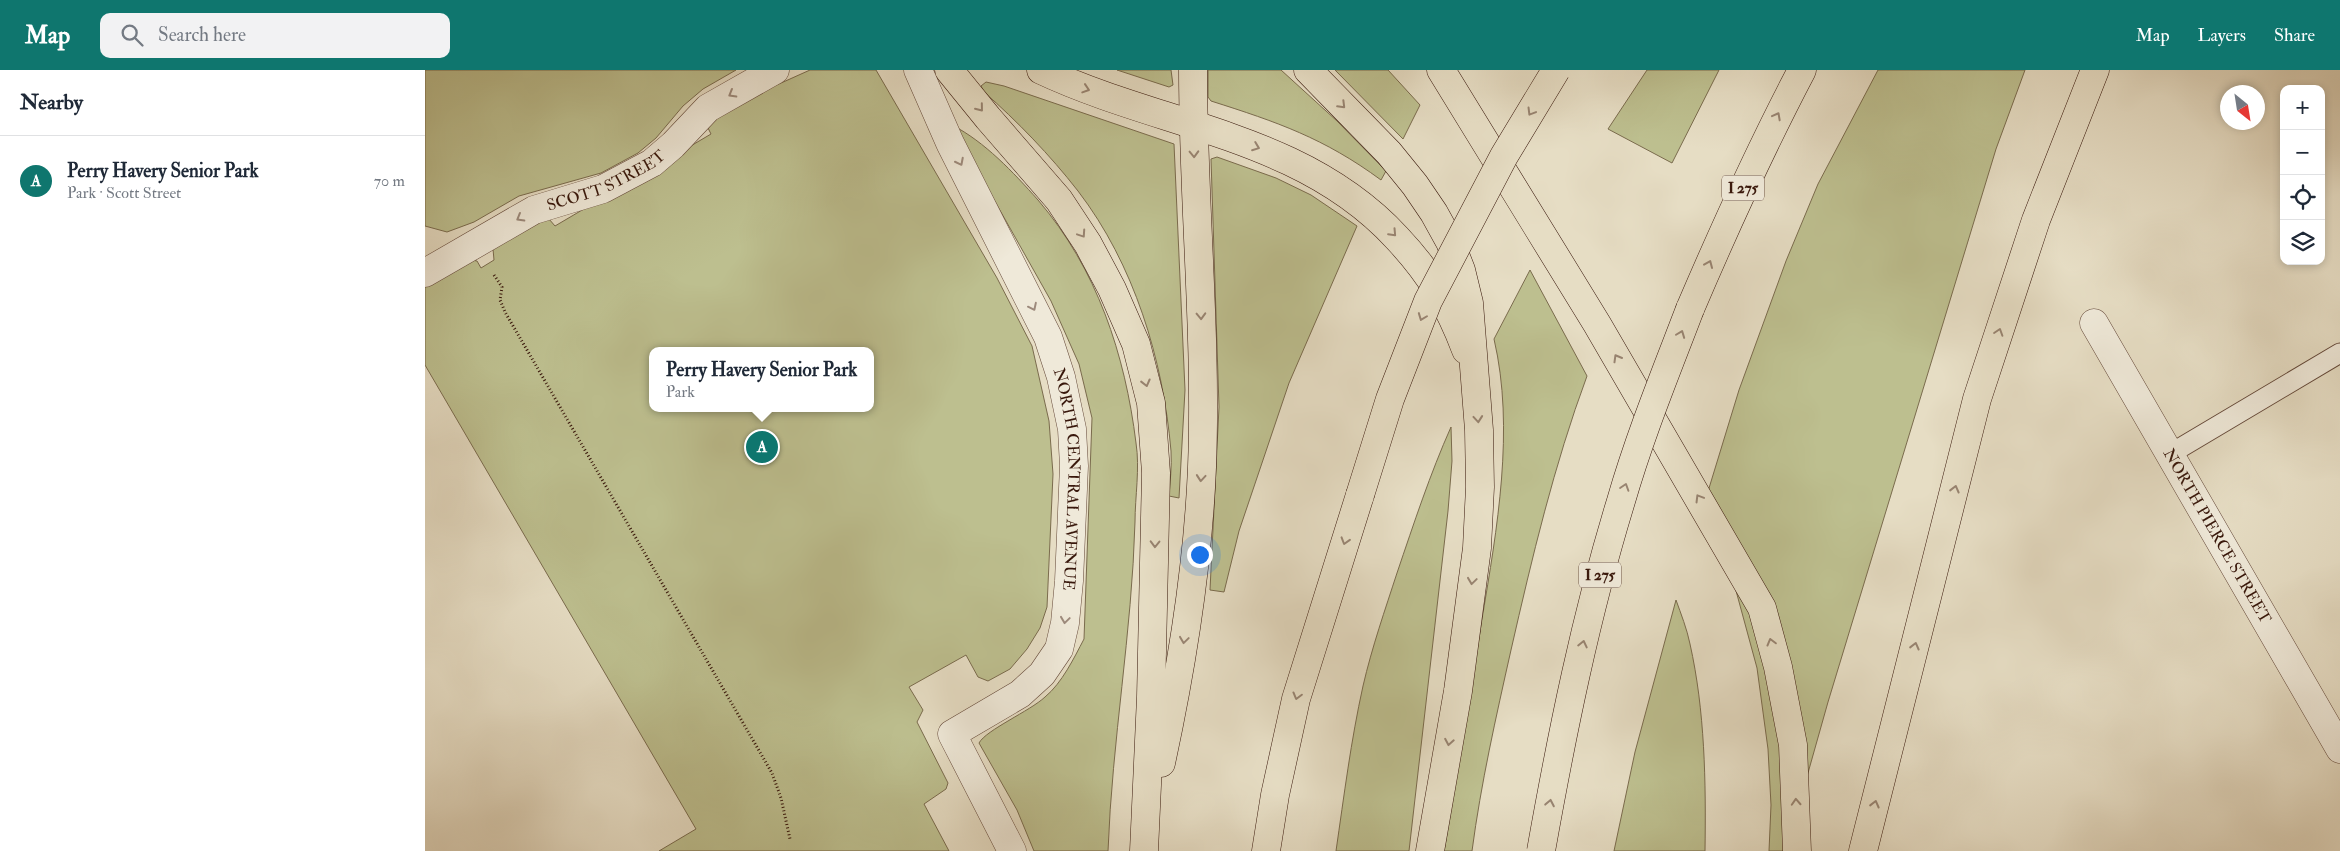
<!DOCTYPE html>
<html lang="en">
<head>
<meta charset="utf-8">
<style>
  :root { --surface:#fff; --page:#f2f2f3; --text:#1f2937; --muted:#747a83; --line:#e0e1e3; --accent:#0f766e }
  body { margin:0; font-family:"IM FELL Double Pica",serif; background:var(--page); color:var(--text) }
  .controls { position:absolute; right:15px; top:15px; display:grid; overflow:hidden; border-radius:10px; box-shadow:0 2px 8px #0003 }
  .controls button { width:45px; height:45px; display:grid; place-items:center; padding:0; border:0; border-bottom:1px solid var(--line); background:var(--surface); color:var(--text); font:25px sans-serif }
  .compass { position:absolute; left:1795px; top:15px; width:45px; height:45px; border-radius:50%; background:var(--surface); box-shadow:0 2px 8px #0003; rotate:150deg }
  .you { position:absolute; left:774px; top:484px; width:18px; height:18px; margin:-12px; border:4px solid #fff; border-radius:50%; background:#1a73e8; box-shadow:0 0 0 8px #1a73e833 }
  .badge { display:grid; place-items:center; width:32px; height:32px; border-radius:50%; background:var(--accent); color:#fff; font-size:16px; font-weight:700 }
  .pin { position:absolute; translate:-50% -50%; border:2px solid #fff; box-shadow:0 1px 5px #0006 }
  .popup { position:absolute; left:224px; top:277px; width:225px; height:65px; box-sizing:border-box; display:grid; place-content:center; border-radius:10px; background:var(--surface); filter:drop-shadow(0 1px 4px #0005); font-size:16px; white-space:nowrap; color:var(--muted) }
  .popup b { font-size:19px; color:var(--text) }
  .popup::after { content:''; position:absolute; left:50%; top:100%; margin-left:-10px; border:10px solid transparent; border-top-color:var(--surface) }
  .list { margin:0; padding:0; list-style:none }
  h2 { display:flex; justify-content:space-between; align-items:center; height:65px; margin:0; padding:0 20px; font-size:21px }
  h2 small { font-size:16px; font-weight:400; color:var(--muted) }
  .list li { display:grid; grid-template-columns:32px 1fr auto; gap:15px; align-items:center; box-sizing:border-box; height:90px; padding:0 20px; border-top:1px solid var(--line) }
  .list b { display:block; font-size:19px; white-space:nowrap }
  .list p { margin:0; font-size:16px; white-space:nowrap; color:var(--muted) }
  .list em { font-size:16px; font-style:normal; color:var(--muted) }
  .icon { flex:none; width:28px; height:28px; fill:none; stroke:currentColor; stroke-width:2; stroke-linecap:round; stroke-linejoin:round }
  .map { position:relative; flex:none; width:1915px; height:781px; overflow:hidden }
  header { display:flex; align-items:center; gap:30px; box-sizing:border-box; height:70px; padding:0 25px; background:var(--accent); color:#fff }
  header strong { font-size:24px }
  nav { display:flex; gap:28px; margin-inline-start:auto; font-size:18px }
  .search { width:350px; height:45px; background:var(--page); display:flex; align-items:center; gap:12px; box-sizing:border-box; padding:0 18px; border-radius:10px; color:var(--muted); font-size:19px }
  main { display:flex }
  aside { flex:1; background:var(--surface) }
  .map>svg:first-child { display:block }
  .green { fill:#bdbf8f; stroke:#7a6b4d; fill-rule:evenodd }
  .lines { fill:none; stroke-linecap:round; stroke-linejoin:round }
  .lane-casing { stroke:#644839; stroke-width:21 }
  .street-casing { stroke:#644839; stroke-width:29 }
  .highway-casing { stroke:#38170b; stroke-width:29 }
  .path { stroke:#38170b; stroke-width:3; stroke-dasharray:1 2.5; stroke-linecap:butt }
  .lane { stroke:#efe9d9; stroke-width:19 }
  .street { stroke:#efe9d9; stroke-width:28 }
  .highway { stroke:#e6ddc4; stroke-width:28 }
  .highway-bridge-casing { stroke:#38170b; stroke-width:29; stroke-linecap:butt }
  .highway-bridge { stroke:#e6ddc4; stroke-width:28 }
  .oneway { stroke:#988471 }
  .oneway2 { stroke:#9d8a7c }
  .labels { text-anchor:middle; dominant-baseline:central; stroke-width:4; stroke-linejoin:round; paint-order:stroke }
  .shield { fill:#efe9d9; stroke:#6f5649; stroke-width:1 }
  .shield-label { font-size:15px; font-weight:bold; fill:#38170b }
  .street-label { font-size:16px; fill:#38170b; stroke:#efe9d9 }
</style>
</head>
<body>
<header>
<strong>Map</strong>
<div class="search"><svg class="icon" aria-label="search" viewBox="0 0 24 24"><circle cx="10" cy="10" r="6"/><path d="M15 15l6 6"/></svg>Search here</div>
<nav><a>Map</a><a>Layers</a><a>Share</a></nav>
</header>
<main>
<aside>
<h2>Nearby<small></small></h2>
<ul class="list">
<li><span class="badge">A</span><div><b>Perry Havery Senior Park</b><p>Park · Scott Street</p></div><em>70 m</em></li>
</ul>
</aside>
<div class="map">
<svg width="1915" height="781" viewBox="0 0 1915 781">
  <rect width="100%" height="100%" fill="#e6ddc4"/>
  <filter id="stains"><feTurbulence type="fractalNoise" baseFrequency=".004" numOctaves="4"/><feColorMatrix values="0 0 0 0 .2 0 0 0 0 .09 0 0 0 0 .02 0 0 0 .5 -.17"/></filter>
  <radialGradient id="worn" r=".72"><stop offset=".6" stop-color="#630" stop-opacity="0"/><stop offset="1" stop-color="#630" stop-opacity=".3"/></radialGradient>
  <!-- green -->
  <g class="green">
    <polygon points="0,0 311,0 278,19 258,36 231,68 213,83 176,103 94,126 49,152 22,162 0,156"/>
    <path d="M385,0H451L572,208L607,276L624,351L628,404L622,537L615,558L602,579L585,599L563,611L553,607L541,585L484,617L498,640L492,652L523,713L521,719L499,734L524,781H234L271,759L0,295V215L47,190L52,191L56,198L69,190L68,179L108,151L124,149L130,156L286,64L283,58L285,49L336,22ZM228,281H446V338H228Z"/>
    <polygon points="692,0 746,0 748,15 744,17"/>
    <path d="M783,0H856L912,51L961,101L956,110C899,68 852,52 786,31L783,27Z"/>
    <polygon points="910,0 963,0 995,35 978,69"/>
    <polygon points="1222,0 1294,0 1247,93 1183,59"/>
    <polygon points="1453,0 1600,0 1571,79 1403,632 1361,781 1344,781 1346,735 1343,679 1332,598 1304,495 1281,428 1314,320 1361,191 1393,114"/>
    <path d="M561,12L579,16L749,74L760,320L754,428L744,426C745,412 747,396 746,381C738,289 709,194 653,121C625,85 592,51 559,22L556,16Z"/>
    <path d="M527,55C560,72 588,102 613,130C672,199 700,284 711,373C715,398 710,427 710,452C707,562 687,671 683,781H609L592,740L554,673C561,660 605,641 620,627C637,613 649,588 659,569L667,348L654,294L626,231Z"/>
    <polygon points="792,87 851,108 886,125 932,156 864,313 814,461 799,522 785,520 794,337 786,89"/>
    <path d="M1105,200L1162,306C1129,395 1107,488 1086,580C1071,647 1056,713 1047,781H1019C1032,704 1045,626 1057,549C1072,459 1090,359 1069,269Z"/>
    <path d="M1026,357L1027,391L1023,441L984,781H911C919,726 926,670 938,616C947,577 960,540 972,503C989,453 1005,404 1026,357Z"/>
    <path d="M1251,530C1256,544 1262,559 1265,574C1280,641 1281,712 1280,781H1189L1210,682Z"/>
  </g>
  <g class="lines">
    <!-- lane casing -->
    <g class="lane-casing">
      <polyline id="lane" points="1745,384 1915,283"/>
    </g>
    <!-- street casing -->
    <g class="street-casing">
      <g id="street">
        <path id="s1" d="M493,0L525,73L623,267L636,307L647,359L649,396L644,511L640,553L634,579L617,604L595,624L527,664L587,781"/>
        <path id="s2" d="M0,203L109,140L178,119L227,93L248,75L283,38L350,0"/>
        <path id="s3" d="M1669,253L1915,679"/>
      </g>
    </g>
    <!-- highway casing -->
    <g class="highway-casing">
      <g id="highway">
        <polyline points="524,0 563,48 634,130 663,174 687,219 711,274 726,333 731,403 726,627 719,781"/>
        <path d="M616,0C737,57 877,65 972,168C1005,203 1024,235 1041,280"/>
        <polyline points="883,0 964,83 990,115 1009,143 1025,172 1036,200 1044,233 1054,360 1055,417 1052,478 1033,621 1005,781"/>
        <polyline points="1016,0 1172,254 1337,538 1353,597 1368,675 1372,781"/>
        <path d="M1265,239C1300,157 1336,78 1377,0"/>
        <path d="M736,693C757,596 773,496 777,397C782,265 768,132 768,0"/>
        <polyline points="841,781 850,725 871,629 935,425"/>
        <polyline points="1438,781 1552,329 1611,150 1670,0"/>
      </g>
    </g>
    <!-- path -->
    <polyline class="path" points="69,205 77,217 75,230 80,242 347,703 356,728 365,769"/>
    <!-- lane -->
    <use href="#lane" class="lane"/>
    <!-- street -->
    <use href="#street" class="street"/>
    <!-- highway -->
    <use href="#highway" class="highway"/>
    <!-- highway-bridge casing -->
    <g class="highway-bridge-casing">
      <g id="highway-bridge">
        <polyline points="935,425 965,329 1003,231 1079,86 1131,0"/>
        <path d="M1116,781C1137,663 1161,545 1196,431C1215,365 1241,302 1265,239"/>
      </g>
    </g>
    <!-- highway-bridge -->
    <use href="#highway-bridge" class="highway-bridge"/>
  </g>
  <!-- one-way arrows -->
  <defs><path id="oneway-chevron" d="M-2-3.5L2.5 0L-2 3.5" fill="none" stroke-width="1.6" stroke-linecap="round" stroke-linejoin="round" transform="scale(1.25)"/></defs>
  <g class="oneway">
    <use href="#oneway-chevron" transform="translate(661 19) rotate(18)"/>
    <use href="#oneway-chevron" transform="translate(917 35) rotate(45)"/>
    <use href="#oneway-chevron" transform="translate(555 38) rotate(51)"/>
    <use href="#oneway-chevron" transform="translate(1106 42) rotate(121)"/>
    <use href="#oneway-chevron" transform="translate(1352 46) rotate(-62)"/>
    <use href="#oneway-chevron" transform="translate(831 77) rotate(21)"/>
    <use href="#oneway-chevron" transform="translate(769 84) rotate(88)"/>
    <use href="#oneway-chevron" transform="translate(968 163) rotate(47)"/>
    <use href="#oneway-chevron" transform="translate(657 164) rotate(56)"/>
    <use href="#oneway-chevron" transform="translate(1284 194) rotate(-67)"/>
    <use href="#oneway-chevron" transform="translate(776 246) rotate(88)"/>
    <use href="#oneway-chevron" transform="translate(997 247) rotate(111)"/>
    <use href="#oneway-chevron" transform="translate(1574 262) rotate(-72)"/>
    <use href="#oneway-chevron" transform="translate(1256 264) rotate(-69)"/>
    <use href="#oneway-chevron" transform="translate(1192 288) rotate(-120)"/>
    <use href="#oneway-chevron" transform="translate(721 313) rotate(76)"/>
    <use href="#oneway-chevron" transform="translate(1053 349) rotate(85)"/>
    <use href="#oneway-chevron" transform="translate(776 408) rotate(95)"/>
    <use href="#oneway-chevron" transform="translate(1200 417) rotate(-72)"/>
    <use href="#oneway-chevron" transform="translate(1530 419) rotate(-76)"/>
    <use href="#oneway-chevron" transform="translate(1274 428) rotate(-121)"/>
    <use href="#oneway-chevron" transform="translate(920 471) rotate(107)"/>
    <use href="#oneway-chevron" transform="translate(730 474) rotate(91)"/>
    <use href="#oneway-chevron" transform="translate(1047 511) rotate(98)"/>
    <use href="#oneway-chevron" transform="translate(759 570) rotate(98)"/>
    <use href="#oneway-chevron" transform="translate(1346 572) rotate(-105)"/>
    <use href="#oneway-chevron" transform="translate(1158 574) rotate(-77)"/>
    <use href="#oneway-chevron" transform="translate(1490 576) rotate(-76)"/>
    <use href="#oneway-chevron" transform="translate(872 626) rotate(105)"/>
    <use href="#oneway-chevron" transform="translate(1024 672) rotate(100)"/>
    <use href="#oneway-chevron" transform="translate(1371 732) rotate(-93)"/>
    <use href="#oneway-chevron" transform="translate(1125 733) rotate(-79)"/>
    <use href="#oneway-chevron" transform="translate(1450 734) rotate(-76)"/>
  </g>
  <g class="oneway2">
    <use href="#oneway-chevron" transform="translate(307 24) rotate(150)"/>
    <use href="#oneway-chevron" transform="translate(535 92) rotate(63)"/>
    <use href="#oneway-chevron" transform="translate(95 148) rotate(150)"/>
    <use href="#oneway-chevron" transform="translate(608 237) rotate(64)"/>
    <use href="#oneway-chevron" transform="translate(640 550) rotate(98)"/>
  </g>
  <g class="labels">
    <!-- shield labels -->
    <g class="shield">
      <rect x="1297" y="105.5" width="42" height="25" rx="4"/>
      <rect x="1154" y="492.5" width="42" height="25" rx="4"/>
    </g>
    <g class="shield-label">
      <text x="1318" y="118">I 275</text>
      <text x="1175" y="505">I 275</text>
    </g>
    <!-- street labels -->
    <g class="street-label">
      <text stroke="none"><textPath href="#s2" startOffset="204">SCOTT STREET</textPath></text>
      <text stroke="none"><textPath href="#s1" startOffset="442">NORTH CENTRAL AVENUE</textPath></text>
      <text stroke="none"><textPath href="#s3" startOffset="246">NORTH PIERCE STREET</textPath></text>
    </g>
  </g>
  <rect width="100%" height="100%" filter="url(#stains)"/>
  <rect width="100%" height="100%" fill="url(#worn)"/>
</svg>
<div class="controls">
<button>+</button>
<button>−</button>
<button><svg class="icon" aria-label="locate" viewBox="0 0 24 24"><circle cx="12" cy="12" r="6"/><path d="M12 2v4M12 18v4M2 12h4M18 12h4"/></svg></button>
<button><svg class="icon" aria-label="layers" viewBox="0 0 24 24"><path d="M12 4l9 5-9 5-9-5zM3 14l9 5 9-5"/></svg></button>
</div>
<svg class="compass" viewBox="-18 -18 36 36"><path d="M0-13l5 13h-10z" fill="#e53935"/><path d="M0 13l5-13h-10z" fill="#747a83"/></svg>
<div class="you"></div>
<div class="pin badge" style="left:337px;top:377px">A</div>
<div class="popup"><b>Perry Havery Senior Park</b>Park</div>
</div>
</main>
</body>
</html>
